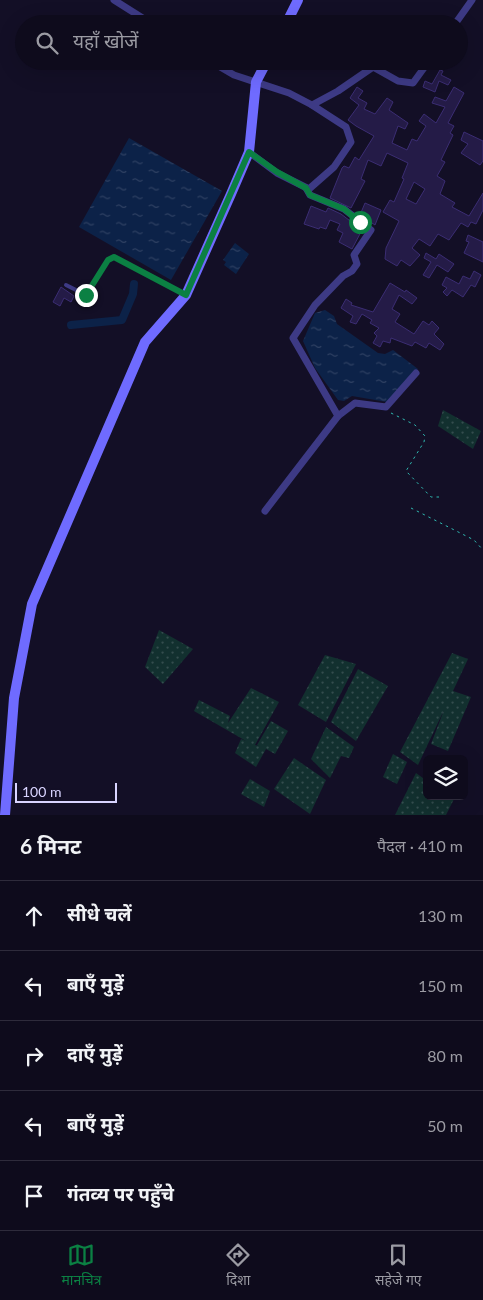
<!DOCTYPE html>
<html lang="hi">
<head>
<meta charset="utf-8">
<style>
  :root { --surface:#0e0b1c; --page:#1c1929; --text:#f1f3f6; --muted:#9b9ba3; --line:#2e2b3b; --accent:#0b8043 }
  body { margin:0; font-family:Lato,"Noto Sans Devanagari",sans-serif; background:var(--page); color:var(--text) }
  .controls { position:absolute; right:15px; bottom:15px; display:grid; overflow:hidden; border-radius:8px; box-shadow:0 5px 20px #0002 }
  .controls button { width:45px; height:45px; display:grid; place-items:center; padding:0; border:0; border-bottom:1px solid var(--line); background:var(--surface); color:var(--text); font:25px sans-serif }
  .scale { position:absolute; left:15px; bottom:12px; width:102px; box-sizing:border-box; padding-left:5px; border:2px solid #d9d4ff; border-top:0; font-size:14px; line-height:18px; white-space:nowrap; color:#d9d4ff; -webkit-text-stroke:4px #130f26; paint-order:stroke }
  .stop { position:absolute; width:15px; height:15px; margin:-11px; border:4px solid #0b8043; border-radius:50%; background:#fff }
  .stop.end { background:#0b8043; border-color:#fff; box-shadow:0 1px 5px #0008 }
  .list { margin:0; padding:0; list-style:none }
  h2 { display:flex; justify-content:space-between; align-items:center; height:65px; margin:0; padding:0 20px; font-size:21px }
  h2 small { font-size:16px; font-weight:400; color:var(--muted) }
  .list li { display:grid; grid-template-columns:32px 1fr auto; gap:15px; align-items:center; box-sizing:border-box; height:70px; padding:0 20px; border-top:1px solid var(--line) }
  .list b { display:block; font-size:19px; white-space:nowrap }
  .list em { font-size:16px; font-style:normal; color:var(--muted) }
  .icon { flex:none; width:28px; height:28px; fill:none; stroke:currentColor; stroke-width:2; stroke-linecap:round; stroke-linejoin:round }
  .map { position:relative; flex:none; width:483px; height:815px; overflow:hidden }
  .search { position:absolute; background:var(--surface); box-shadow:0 5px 20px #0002; left:15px; right:15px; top:15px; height:55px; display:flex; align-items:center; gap:12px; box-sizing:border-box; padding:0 18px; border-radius:28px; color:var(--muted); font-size:19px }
  .sheet { height:415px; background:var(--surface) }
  nav { display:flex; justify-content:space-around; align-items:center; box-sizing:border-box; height:70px; border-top:1px solid var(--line); background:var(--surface); font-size:14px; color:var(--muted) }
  nav a { display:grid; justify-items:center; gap:2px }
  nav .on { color:var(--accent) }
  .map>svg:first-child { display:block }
  .grass { fill:url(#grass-dots) }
  .water { fill:url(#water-ripples) }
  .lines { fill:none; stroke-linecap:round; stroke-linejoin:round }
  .canal { stroke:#0c2248; stroke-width:8 }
  .building { fill:#241b47; stroke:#3b2d73; fill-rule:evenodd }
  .path { stroke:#2fb8b0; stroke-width:1; stroke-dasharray:2.5 4; stroke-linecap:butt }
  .lane { stroke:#3d3a85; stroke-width:4 }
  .street { stroke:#3d3a85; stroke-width:7 }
  .secondary { stroke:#6f6bff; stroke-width:10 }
  .route { stroke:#0b8043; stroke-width:6 }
</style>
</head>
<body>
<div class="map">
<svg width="483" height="815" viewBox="0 0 483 815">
  <defs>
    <pattern id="grass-dots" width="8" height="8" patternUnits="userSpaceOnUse" patternTransform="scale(1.25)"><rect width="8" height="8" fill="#12302f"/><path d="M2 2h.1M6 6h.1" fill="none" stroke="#344d4e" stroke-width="1.8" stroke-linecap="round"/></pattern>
    <pattern id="water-ripples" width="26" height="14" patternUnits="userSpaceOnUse" patternTransform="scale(1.25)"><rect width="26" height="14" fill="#0c2248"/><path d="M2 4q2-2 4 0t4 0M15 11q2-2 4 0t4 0" fill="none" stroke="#2f4163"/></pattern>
  </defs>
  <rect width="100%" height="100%" fill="#130f26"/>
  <!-- grass -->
  <g class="grass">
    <polygon points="443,410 481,431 473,449 438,426"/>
    <polygon points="159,630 193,649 163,684 145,667"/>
    <polygon points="452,653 468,659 453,691 471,697 448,751 431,744 444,710 418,765 400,752"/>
    <polygon points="325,655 356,664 326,722 298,705"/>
    <polygon points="358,669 388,686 356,741 331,722"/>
    <polygon points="251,688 279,702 255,745 259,746 257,745 271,721 288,731 275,754 266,749 256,767 235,753 241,739 246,741 194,711 199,700 230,716 228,723"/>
    <polygon points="326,727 354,747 349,758 341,756 330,778 311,759"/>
    <polygon points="393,754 407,762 397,784 383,777"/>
    <polygon points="294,758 326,780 310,814 274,789"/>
    <polygon points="416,773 427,781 427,796 450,796 454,799 446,815 395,815"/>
    <polygon points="250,779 270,791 264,807 241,794"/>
  </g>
  <!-- water -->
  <g class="water">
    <polygon points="129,138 222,191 171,280 79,227"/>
    <polygon points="235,243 249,254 236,274 224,265 226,262 223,260"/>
    <polygon points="325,310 334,316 337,324 378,353 385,354 393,350 418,369 387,402 352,396 344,401 338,400 315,368 303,341 315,313"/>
  </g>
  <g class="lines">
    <!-- canal -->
    <polyline class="canal" points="71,325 122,320 133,294 134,284"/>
  </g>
  <!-- building -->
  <g class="building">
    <polygon points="440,70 443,71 441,75 451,80 448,85 439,81 435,92 423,87 425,81 432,84"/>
    <path d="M357,87L363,91L358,98L367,103L364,109L375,114L387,98L393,102L389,110L408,123L405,129L398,126L392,143L407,150L412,139L417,141L426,126L419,121L424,114L436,123L445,107L432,103L435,97L446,101L454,87L464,93L448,123L454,126L450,133L453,135L441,160L445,162L437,176L445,181L440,194L455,203L452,207L469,216L483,193V210L476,224L471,222L468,227L461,223L449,240L438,234L430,246L419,239L412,248L420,255L410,266L401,260L397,266L385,259L386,248L399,221L383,212L390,200L394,202L404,179L402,178L408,163L387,153L381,166L368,160L361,179L365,181L351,208L330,198L342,168L344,166L349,168L355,157L359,160L374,136L356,126L348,120L359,105L350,98ZM414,182L425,189L416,204L406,199Z"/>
    <polygon points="464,132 483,141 483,161 480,165 461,153 468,144 461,140"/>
    <polygon points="365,203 381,210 375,225 360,215"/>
    <polygon points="311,206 326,212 328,208 341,214 362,230 352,249 339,242 343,233 337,230 340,224 330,220 326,229 320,227 319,229 304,224"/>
    <polygon points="468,235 483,242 483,262 464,253 469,242 466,241"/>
    <polygon points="426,253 436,259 439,254 454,264 448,272 437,265 429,278 423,275 431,262 424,258"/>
    <polygon points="474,271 481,275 475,287 471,285 463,297 452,290 447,296 443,292 447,288 442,285 446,277 459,284 463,276 470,279"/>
    <polygon points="390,283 405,292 406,290 417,298 412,304 399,295 392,309 400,314 395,322 414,334 423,321 429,325 432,321 439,328 434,334 444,344 440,350 429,343 426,348 415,342 412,346 391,338 390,343 383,341 380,347 373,343 377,336 374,333 379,328 370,323 372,320 362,314 356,324 350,322 353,316 341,308 346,299 352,303 351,305 373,312"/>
    <polygon points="61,287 74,296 71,302 64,298 60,306 53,302"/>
  </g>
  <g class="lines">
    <!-- path -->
    <g class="path">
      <polyline points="391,413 415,425 425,436 424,442 406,471 431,497 442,497"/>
      <polyline points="411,508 474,540 483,550"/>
    </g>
    <!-- lane -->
    <polyline class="lane" points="66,285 86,295 108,260 114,257 186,295"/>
    <!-- street -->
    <g class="street">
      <polyline points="114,0 152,24"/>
      <polyline points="455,24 472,0"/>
      <polyline points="210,61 234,75 289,93 312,105"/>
      <polyline points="249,152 277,173 309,189 334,167 351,142 346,127 312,105 338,91 373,67 398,81 413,83 429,61"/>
      <polyline points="338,416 355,403 386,407 416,373"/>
      <polyline points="265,511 338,416 293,338 315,305 343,276 352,271 357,264 354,255 371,230 344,209 310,195 306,188"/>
    </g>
    <!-- secondary -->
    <g class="secondary">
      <polyline points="286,24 298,0"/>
      <polyline points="5,815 14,698 32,604 145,342 186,295 231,194 249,152 256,82 267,61"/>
    </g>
  </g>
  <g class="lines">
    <!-- route -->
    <polyline class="route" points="86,295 108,260 114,257 186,295 249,152 277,172 306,188 310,195 344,209 360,222"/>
  </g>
</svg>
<div class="controls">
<button><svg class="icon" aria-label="layers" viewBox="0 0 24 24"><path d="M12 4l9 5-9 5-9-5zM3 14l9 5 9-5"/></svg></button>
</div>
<div class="scale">100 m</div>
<div class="stop" style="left:360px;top:222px"></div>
<div class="stop end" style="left:86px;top:295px"></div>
<div class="search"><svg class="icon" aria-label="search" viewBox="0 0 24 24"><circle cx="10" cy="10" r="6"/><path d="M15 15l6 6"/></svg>यहाँ खोजें</div>
</div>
<section class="sheet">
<h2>6 मिनट<small>पैदल · 410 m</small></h2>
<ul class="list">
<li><svg class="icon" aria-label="ahead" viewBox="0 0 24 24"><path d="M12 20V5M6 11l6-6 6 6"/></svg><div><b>सीधे चलें</b></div><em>130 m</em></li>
<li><svg class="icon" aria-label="left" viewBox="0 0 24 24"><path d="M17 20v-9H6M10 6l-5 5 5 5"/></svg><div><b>बाएँ मुड़ें</b></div><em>150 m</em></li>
<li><svg class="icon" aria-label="right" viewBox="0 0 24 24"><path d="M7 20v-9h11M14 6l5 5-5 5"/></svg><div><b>दाएँ मुड़ें</b></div><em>80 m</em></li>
<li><svg class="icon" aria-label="left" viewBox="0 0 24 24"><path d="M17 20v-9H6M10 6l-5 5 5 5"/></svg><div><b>बाएँ मुड़ें</b></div><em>50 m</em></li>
<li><svg class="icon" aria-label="arrive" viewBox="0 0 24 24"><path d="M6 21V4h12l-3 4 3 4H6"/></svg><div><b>गंतव्य पर पहुँचे</b></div></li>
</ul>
</section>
<nav>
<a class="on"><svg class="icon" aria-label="map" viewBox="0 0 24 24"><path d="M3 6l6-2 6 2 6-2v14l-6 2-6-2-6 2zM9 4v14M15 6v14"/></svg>मानचित्र</a>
<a><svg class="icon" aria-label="directions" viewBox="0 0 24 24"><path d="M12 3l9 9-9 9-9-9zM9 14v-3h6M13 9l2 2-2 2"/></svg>दिशा</a>
<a><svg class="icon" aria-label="saved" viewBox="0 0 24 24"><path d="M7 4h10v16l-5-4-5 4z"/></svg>सहेजे गए</a>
</nav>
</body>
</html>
